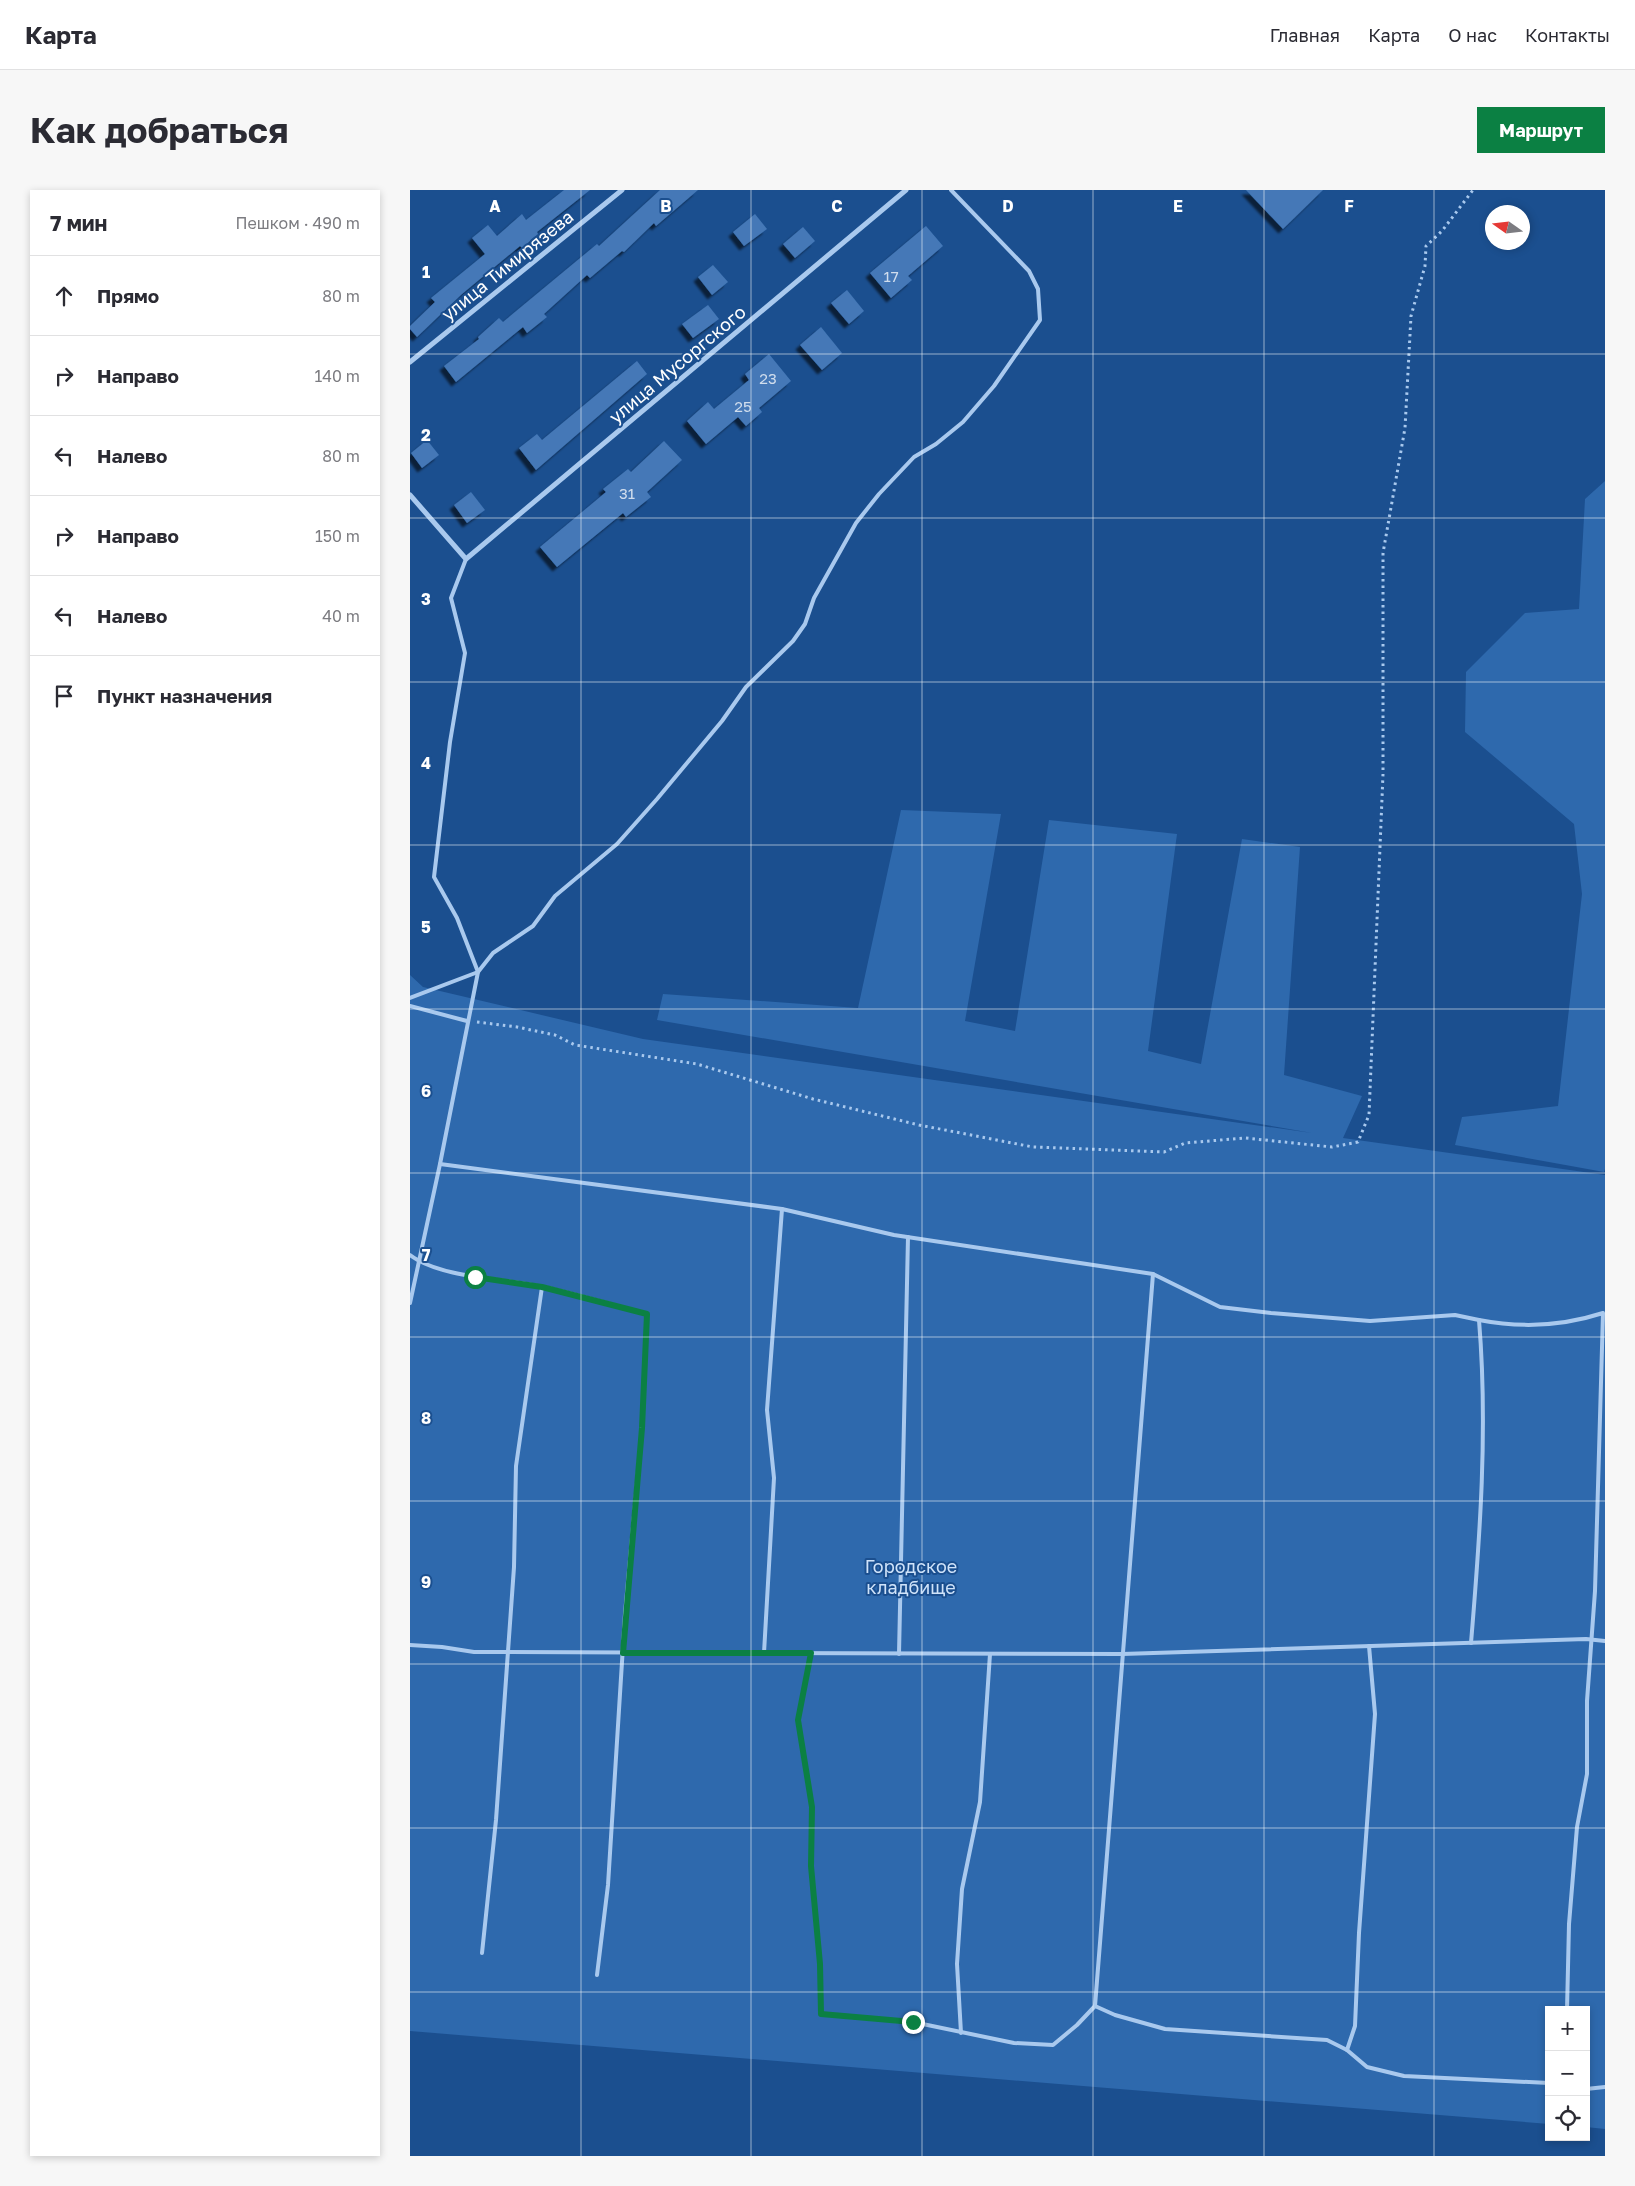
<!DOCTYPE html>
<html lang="ru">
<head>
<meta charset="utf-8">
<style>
  :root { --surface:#fff; --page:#f7f7f7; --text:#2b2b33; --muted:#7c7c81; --line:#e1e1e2; --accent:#0b8043 }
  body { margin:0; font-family:"Golos Text",sans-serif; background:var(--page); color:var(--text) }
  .controls { position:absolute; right:15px; bottom:15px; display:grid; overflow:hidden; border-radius:0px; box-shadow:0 2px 8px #0003 }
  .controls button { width:45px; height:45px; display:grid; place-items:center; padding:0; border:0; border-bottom:1px solid var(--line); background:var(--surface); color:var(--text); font:25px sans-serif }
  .compass { position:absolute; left:1075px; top:15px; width:45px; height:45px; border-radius:50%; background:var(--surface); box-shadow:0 2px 8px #0003; rotate:284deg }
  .stop { position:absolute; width:15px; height:15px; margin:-11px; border:4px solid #0b8043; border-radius:50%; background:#fff }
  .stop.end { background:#0b8043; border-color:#fff; box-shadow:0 1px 5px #0008 }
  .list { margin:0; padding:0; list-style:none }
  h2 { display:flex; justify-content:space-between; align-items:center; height:65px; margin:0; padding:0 20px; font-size:21px }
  h2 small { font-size:16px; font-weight:400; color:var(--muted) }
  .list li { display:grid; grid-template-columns:32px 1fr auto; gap:15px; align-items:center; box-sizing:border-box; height:80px; padding:0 20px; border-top:1px solid var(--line) }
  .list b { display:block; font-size:19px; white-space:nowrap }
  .list em { font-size:16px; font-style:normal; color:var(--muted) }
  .icon { flex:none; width:28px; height:28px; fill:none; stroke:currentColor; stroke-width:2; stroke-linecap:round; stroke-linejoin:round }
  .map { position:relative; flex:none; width:1195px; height:1966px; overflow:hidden; border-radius:0px }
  header { display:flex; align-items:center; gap:30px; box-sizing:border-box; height:70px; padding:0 25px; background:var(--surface); border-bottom:1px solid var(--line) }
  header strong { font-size:24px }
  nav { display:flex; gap:28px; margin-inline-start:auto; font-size:18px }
  .intro { display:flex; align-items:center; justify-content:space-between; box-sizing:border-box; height:120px; padding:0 30px }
  h1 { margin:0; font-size:35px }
  .button { padding:12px 22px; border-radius:0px; background:var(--accent); color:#fff; font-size:18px; font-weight:700 }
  main { display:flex; gap:30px; padding:0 30px }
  aside { flex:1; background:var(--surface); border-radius:0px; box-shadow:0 2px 8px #0003 }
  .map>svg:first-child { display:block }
  .green { fill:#2e69ad }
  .building { fill:#4478b7; filter:url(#shadow) }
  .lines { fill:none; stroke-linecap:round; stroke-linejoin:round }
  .path { stroke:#a9c9ee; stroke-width:3; stroke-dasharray:2.5 4; stroke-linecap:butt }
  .lane { stroke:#a9c9ee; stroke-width:4 }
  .street { stroke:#a9c9ee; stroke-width:5 }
  .route { stroke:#0b8043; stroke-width:6 }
  .grid { fill:none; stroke:#fff; stroke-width:1; stroke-opacity:0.55 }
  .labels { text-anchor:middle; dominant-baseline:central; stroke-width:4; stroke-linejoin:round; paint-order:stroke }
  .number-label { font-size:15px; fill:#d0dded }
  .street-label { font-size:18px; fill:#fff; stroke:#1b4f8f }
  .park-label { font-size:18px; fill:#cfe3fa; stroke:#1b4f8f }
  .grid-label { font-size:16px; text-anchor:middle; font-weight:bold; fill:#fff; stroke:#1b4f8f; stroke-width:4; stroke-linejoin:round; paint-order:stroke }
</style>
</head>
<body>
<header>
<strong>Карта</strong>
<nav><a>Главная</a><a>Карта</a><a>О нас</a><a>Контакты</a></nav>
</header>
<div class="intro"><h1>Как добраться</h1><a class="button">Маршрут</a></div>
<main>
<aside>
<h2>7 мин<small>Пешком · 490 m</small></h2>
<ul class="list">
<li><svg class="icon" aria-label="ahead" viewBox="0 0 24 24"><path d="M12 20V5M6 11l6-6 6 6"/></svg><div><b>Прямо</b></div><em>80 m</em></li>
<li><svg class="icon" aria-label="right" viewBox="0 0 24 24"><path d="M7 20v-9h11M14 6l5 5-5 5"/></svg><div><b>Направо</b></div><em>140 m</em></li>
<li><svg class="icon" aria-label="left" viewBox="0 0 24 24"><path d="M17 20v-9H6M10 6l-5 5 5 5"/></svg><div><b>Налево</b></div><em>80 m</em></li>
<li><svg class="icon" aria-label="right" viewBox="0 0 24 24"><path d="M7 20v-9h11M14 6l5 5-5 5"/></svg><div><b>Направо</b></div><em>150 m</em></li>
<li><svg class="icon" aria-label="left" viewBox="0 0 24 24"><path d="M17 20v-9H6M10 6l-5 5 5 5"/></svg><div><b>Налево</b></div><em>40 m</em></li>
<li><svg class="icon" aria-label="arrive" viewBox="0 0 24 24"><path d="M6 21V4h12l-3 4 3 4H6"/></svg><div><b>Пункт назначения</b></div></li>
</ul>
</aside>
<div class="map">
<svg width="1195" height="1966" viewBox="0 0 1195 1966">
  <defs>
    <filter id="shadow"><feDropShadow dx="-4.5" dy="4.5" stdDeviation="1" flood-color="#0009"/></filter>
  </defs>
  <rect width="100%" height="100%" fill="#1b4f8f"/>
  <!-- green -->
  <g class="green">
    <polygon points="1195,291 1195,979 1194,982 1045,955 1052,927 1148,916 1172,704 1164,634 1055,542 1056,482 1115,423 1169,419 1175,309"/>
    <polygon points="491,620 591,624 555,831 605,841 639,630 767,644 738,861 791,874 832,649 890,657 874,885 952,906 933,948 1195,985 1195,1939 1176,1937 1176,1820 1139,1820 1139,1934 0,1841 0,785 13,797 233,849 902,943 247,830 253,804 448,818"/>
  </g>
  <!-- building -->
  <g class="building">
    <polygon points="154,0 180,0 127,42 128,44 112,58 110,56 52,104 7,147 0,139 0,136 25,112 21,108 75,64 62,48 78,35 87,46 112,24 116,30"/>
    <polygon points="250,0 288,0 246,36 244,33 214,62 212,61 180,88 177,85 134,124 137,127 117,143 113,137 46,192 34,176 69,149 68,147 89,128 93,132 187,54 189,56"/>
    <polygon points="836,0 913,0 873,39"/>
    <polygon points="345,24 357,39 334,56 323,42"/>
    <polygon points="516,36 533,56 498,86 502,90 481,108 460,83"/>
    <polygon points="393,37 405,51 385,68 373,54"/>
    <polygon points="303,75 318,92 302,105 288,87"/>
    <polygon points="437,100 454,121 439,134 421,113"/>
    <polygon points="298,115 309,129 283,148 272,134"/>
    <polygon points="411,137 432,163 412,180 390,155"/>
    <polygon points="359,164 381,191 349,218 352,222 336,236 328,227 296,254 277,231 298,212 304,219 339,190 335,184"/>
    <polygon points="227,171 237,184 126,280 109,258 127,244 132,250"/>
    <polygon points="17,250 29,265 12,278 1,263"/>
    <polygon points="254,251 272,270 237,302 241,307 216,327 213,323 147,377 130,357 196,302 193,299 218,279 221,282"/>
    <polygon points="61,302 75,320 57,333 44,315"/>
  </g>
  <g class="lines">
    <!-- path -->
    <polyline class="path" points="67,832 107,837 145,845 165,855 287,874 403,909 509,935 623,957 754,962 775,953 835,948 922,957 948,952 959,925 973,584 973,363 995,238 1001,126 1015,76 1016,56 1032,41 1063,0"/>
    <!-- lane -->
    <g class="lane">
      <polyline points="0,808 68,782 47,728 24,687 40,552 55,463 41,408 56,369"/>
      <polyline points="0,816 57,831"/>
      <polyline points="30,974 68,782 83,763 123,736 145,706 207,654 247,609 312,531 336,497 383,451 395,434 404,408 446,333 469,304 504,267 526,254 553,232 584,196 630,130 628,99 619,81 541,0"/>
      <path d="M0,1065C30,1088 96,1089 133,1097C168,1105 203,1115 237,1124L232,1238L215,1424L198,1695L187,1785"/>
      <path d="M743,1084L810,1117L861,1123L960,1131L1045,1125L1069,1130C1078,1238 1070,1346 1061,1453"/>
      <polyline points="0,1113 30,974 372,1019 484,1045 743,1084 685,1816"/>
      <path d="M1069,1130C1110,1138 1153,1136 1193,1123L1185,1401L1177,1511V1584L1167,1637L1159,1734L1157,1820"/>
      <polyline points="0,1455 32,1457 64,1462 712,1464 1176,1449 1195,1451"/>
      <polyline points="354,1463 364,1288 357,1220 372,1019"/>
      <polyline points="401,1463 388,1530 402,1617 401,1676 410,1774 411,1824 503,1832 604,1853 643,1855 667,1835 685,1816 705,1825 755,1839 917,1850 937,1860 957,1877 994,1886 1139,1893"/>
      <polyline points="489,1464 498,1047"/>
      <polyline points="72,1763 86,1630 104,1377 106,1276 132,1097"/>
      <polyline points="551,1843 547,1774 552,1699 570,1612 580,1464"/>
      <polyline points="937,1860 945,1836 949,1743 965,1524 959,1456"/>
      <polyline points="1176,1899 1195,1897"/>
    </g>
    <!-- street -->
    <g class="street">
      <polyline points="0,172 212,0"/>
      <polyline points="0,305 56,369 496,0"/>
    </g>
  </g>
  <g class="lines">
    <!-- route -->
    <polyline class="route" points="65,1087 132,1097 237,1124 232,1238 213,1463 401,1463 388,1530 402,1617 401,1676 410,1774 411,1824 503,1832"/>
  </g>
  <!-- grid -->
  <path class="grid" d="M171,0V1966M341,0V1966M512,0V1966M683,0V1966M854,0V1966M1024,0V1966M0,164H1195M0,328H1195M0,492H1195M0,655H1195M0,819H1195M0,983H1195M0,1147H1195M0,1311H1195M0,1474H1195M0,1638H1195M0,1802H1195"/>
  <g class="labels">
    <!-- number labels -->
    <g class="number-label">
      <text x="481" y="86">17</text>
      <text x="358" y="188">23</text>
      <text x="333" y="216">25</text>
      <text x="217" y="303">31</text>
    </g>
    <!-- street labels -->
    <g class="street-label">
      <text transform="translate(97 75) rotate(-39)">улица Тимирязева</text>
      <text transform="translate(267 174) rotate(-40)">улица Мусоргского</text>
    </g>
    <!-- park labels -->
    <g class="park-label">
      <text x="501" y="1376">Городское<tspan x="501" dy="21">кладбище</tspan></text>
    </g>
  </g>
  <g class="grid-label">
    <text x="85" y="22">A</text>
    <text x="256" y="22">B</text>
    <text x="427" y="22">C</text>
    <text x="598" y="22">D</text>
    <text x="768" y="22">E</text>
    <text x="939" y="22">F</text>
    <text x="16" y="88">1</text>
    <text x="16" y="251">2</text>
    <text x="16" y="415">3</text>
    <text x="16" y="579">4</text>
    <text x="16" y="743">5</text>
    <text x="16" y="907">6</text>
    <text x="16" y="1071">7</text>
    <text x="16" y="1234">8</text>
    <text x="16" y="1398">9</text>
  </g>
</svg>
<div class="controls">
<button>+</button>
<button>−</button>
<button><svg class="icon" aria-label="locate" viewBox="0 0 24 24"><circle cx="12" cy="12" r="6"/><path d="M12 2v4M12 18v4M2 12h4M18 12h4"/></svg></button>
</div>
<svg class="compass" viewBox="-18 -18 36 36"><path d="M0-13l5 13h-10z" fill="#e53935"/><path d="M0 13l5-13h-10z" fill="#7c7c81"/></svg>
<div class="stop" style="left:65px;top:1087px"></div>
<div class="stop end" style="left:503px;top:1832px"></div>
</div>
</main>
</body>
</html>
